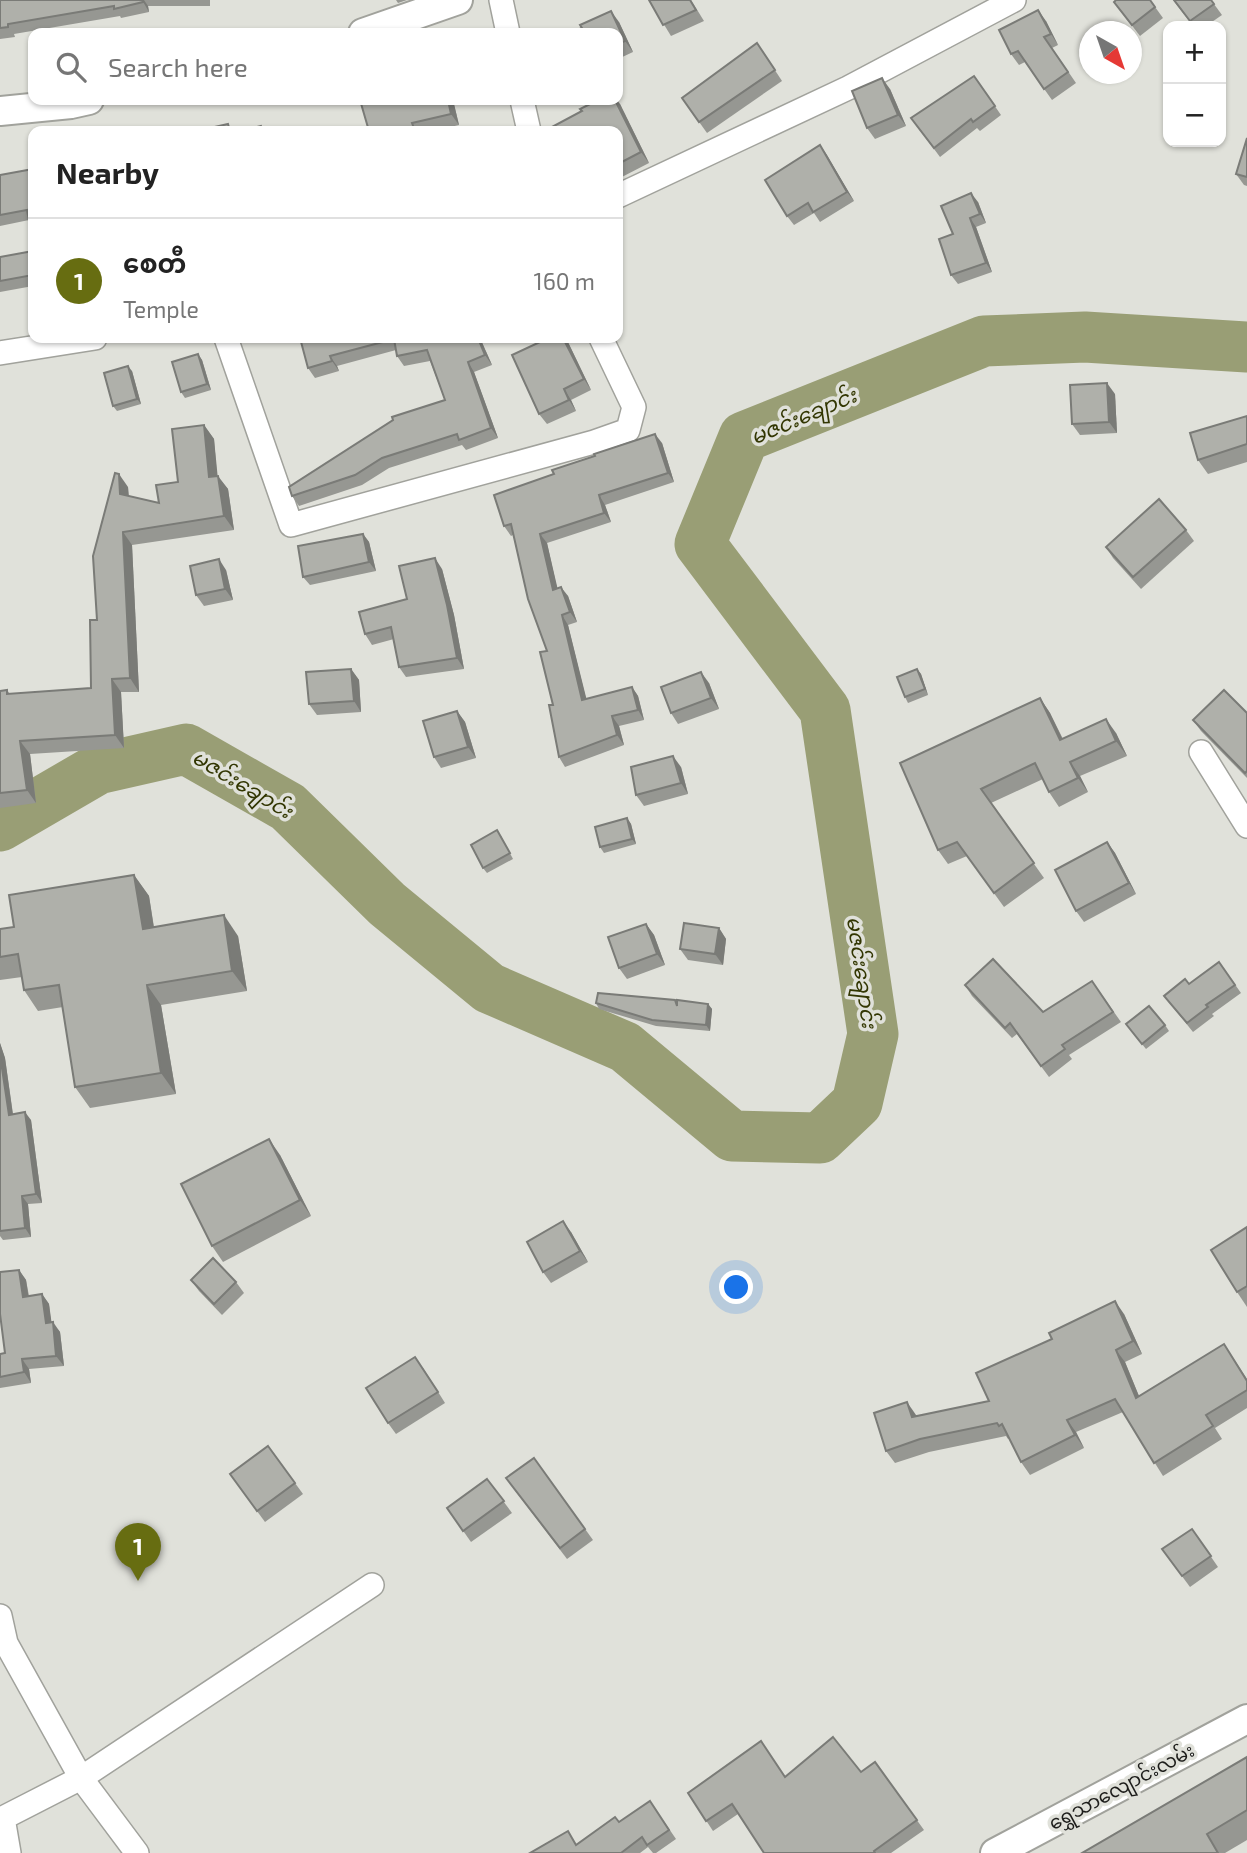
<!DOCTYPE html>
<html lang="en">
<head>
<meta charset="utf-8">
<style>
  :root { --surface:#fff; --page:#f2f2f2; --text:#222; --muted:#767676; --line:#e0e0e0; --accent:#676d11 }
  body { margin:0; font-family:"Exo 2","Noto Sans Myanmar",sans-serif; background:var(--page); color:var(--text) }
  .controls { position:absolute; right:21px; top:21px; display:grid; overflow:hidden; border-radius:14px; box-shadow:0 2px 5px #0004 }
  .controls button { width:63px; height:63px; display:grid; place-items:center; padding:0; border:0; border-bottom:2px solid var(--line); background:var(--surface); color:var(--text); font:35px sans-serif }
  .compass { position:absolute; left:1079px; top:21px; width:63px; height:63px; border-radius:50%; background:var(--surface); box-shadow:0 2px 5px #0004; rotate:140deg }
  .you { position:absolute; left:737px; top:1288px; width:24px; height:24px; margin:-18px; border:5px solid #fff; border-radius:50%; background:#1a73e8; box-shadow:0 0 0 10px #1a73e833 }
  .badge { display:grid; place-items:center; width:46px; height:46px; border-radius:50%; background:var(--accent); color:#fff; font-size:23px; font-weight:700 }
  .pin { position:absolute; translate:-50% -58px; filter:drop-shadow(0 2px 4px #0008) }
  .pin::after { content:''; position:absolute; top:37px; width:24px; height:21px; background:inherit; clip-path:polygon(0 0,100% 0,50% 100%) }
  .list { margin:0; padding:0; list-style:none }
  h2 { display:flex; justify-content:space-between; align-items:center; height:91px; margin:0; padding:0 28px; font-size:30px }
  h2 small { font-size:23px; font-weight:400; color:var(--muted) }
  .list li { display:grid; grid-template-columns:46px 1fr auto; gap:21px; align-items:center; box-sizing:border-box; height:126px; padding:0 28px; border-top:2px solid var(--line) }
  .list b { display:block; font-size:26px; white-space:nowrap }
  .list p { margin:0; font-size:23px; white-space:nowrap; color:var(--muted) }
  .list em { font-size:23px; font-style:normal; color:var(--muted) }
  .icon { flex:none; width:38px; height:38px; fill:none; stroke:currentColor; stroke-width:2; stroke-linecap:round; stroke-linejoin:round }
  .map { position:relative; flex:none; width:1247px; height:1853px; overflow:hidden }
  .search { position:absolute; background:var(--surface); box-shadow:0 2px 5px #0004; left:28px; top:28px; width:595px; height:77px; display:flex; align-items:center; gap:18px; box-sizing:border-box; padding:0 24px; border-radius:14px; color:var(--muted); font-size:26px }
  .panel { position:absolute; background:var(--surface); box-shadow:0 2px 5px #0004; left:28px; top:126px; width:595px; height:217px; border-radius:14px }
  .map>svg:first-child { display:block }
  .lines { fill:none; stroke-linecap:round; stroke-linejoin:round }
  .river { stroke:#999e75; stroke-width:51 }
  .minor-casing { stroke:#a1a29c; stroke-width:26 }
  .tertiary-casing { stroke:#a1a29c; stroke-width:32 }
  .minor { stroke:#fff; stroke-width:23 }
  .tertiary { stroke:#fff; stroke-width:28 }
  .wall { fill:#969792 }
  .shaded-wall { fill:#7a7b77 }
  .building { fill:#afb0aa; stroke:#7a7b77; stroke-width:2 }
  .labels { text-anchor:middle; dominant-baseline:central; stroke-width:7; stroke-linejoin:round; paint-order:stroke }
  .street-label { font-size:19px; fill:#1d1d1b; stroke:#e0e1da }
  .water-label { font-size:21px; font-style:italic; fill:#323602; stroke:#e0e1da }
</style>
</head>
<body>
<div class="map">
<svg width="1247" height="1853" viewBox="0 0 1247 1853">
  <rect width="100%" height="100%" fill="#e0e1da"/>
  <g class="lines">
    <!-- river -->
    <polyline class="river" points="0,826 98,769 186,749 288,807 387,904 489,988 625,1047 732,1136 820,1138 857,1103 873,1034 825,710 700,544 744,437 984,341 1085,337 1247,347"/>
    <!-- minor casing -->
    <g class="minor-casing">
      <g id="minor">
        <polyline points="501,0 508,33"/>
        <polyline points="522,100 529,131"/>
        <polyline points="618,196 848,88 1014,0"/>
        <polyline points="226,338 291,525 594,442 628,430 634,407 601,338"/>
        <polyline points="0,353 95,338"/>
        <polyline points="1201,752 1247,826"/>
        <polyline points="0,1616 6,1643 81,1778 137,1853"/>
        <polyline points="9,1853 3,1818 81,1778 372,1585"/>
      </g>
    </g>
    <!-- tertiary casing -->
    <g class="tertiary-casing">
      <g id="tertiary">
        <polyline points="363,33 458,0"/>
        <polyline points="0,111 71,104 89,100"/>
        <polyline points="995,1853 1247,1719"/>
      </g>
    </g>
    <!-- minor -->
    <use href="#minor" class="minor"/>
    <!-- tertiary -->
    <use href="#tertiary" class="tertiary"/>
  </g>
  <!-- wall -->
  <g class="wall">
    <polygon points="0,0 210,0 210,6 148,6 149,12 121,18 120,16 14,34 15,37 0,39"/>
    <polygon points="396,0 407,0 398,3"/>
    <polygon points="649,0 691,0 704,21 671,36"/>
    <polygon points="1150,0 1163,18 1140,36 1114,2"/>
    <polygon points="1173,0 1211,0 1222,15 1206,26 1193,26"/>
    <polygon points="1046,21 1058,45 1052,48 1076,83 1052,100 1025,62 1019,65 1011,54"/>
    <polygon points="619,22 633,52 618,59 618,33 582,28"/>
    <polygon points="757,43 782,81 707,133 682,98"/>
    <polygon points="974,76 1001,115 980,131 977,128 940,157 911,118"/>
    <polygon points="890,89 906,126 875,139 867,128"/>
    <polygon points="360,100 453,100 459,125 433,131 369,131"/>
    <polygon points="620,104 649,163 618,179 618,131"/>
    <polygon points="1247,138 1247,186 1244,185 1236,174"/>
    <polygon points="820,145 854,201 820,222 814,213 794,225 787,216"/>
    <polygon points="29,170 29,220 0,226 0,175"/>
    <polygon points="978,202 986,223 976,227 992,272 958,284 951,275 953,234"/>
    <polygon points="33,251 33,286 0,292 0,257"/>
    <polygon points="300,338 480,338 492,365 474,372 498,438 466,450 462,445 389,468 362,485 299,506 292,496 445,400 430,361 404,366 397,356 396,350 337,366 339,371 315,378 308,368"/>
    <polygon points="538,338 566,338 591,390 571,400 576,411 547,424 539,414 540,342"/>
    <polygon points="198,354 202,360 211,390 185,398 181,392"/>
    <polygon points="132,371 141,404 117,411 113,406"/>
    <polygon points="1115,394 1117,433 1080,435 1072,424"/>
    <polygon points="1247,416 1247,462 1208,474 1198,460"/>
    <polygon points="204,425 214,439 217,476 228,489 234,530 132,545 139,692 121,692 124,748 30,754 36,803 0,808 0,691 7,690 10,694 91,688 97,620 128,487 129,496 159,503 178,482"/>
    <polygon points="662,443 674,482 605,505 611,522 547,543 557,588 568,596 577,622 568,625 586,699 632,687 638,696 644,720 619,726 624,745 565,767 559,757 547,651 513,535 511,536 504,526"/>
    <polygon points="1186,530 1194,541 1141,589 1113,558 1106,547"/>
    <polygon points="363,534 369,542 376,571 310,585 303,577"/>
    <polygon points="442,569 454,615 464,669 406,677 399,667 394,639 372,645 365,634"/>
    <polygon points="226,570 233,600 204,606 196,595"/>
    <polygon points="351,669 359,680 361,712 317,715 309,704"/>
    <polygon points="917,669 921,674 928,695 908,703 905,697"/>
    <polygon points="709,683 719,709 678,724 671,713"/>
    <polygon points="1040,698 1050,713 1063,739 1116,733 1127,756 1080,776 1088,792 1059,807 1049,792 1043,779 991,803 1044,878 1004,907 967,856 948,864 938,850"/>
    <polygon points="457,711 465,722 476,758 441,768 434,757"/>
    <polygon points="1247,713 1247,778 1201,731 1193,720"/>
    <polygon points="681,767 688,794 644,806 636,795"/>
    <polygon points="627,818 631,824 636,844 604,853 600,847"/>
    <polygon points="501,836 513,859 487,873 483,868"/>
    <polygon points="1107,842 1115,853 1136,894 1084,922 1076,911"/>
    <polygon points="134,875 149,896 154,927 238,936 247,991 161,1005 176,1094 90,1108 75,1087 63,1007 38,1011 24,990 22,977 0,980 0,929 14,927"/>
    <polygon points="646,924 654,935 665,965 627,979 619,968"/>
    <polygon points="719,928 726,939 723,965 688,960 680,949"/>
    <polygon points="1219,962 1241,993 1212,1014 1214,1016 1193,1032 1164,996 1189,984"/>
    <polygon points="1092,981 1121,1022 1069,1055 1072,1059 1049,1077 1017,1034 1012,1038 972,996 965,985 1043,1012"/>
    <polygon points="596,1003 708,1004 712,1009 710,1031 656,1026 599,1009"/>
    <polygon points="1126,1024 1165,1025 1169,1031 1146,1049"/>
    <polygon points="0,1043 5,1058 13,1114 31,1120 42,1203 28,1204 31,1237 3,1240 0,1236"/>
    <polygon points="280,1155 311,1216 223,1262 212,1246"/>
    <polygon points="1247,1227 1247,1307 1237,1292"/>
    <polygon points="571,1232 588,1262 551,1283 543,1272"/>
    <polygon points="19,1270 26,1280 29,1296 42,1294 49,1304 51,1322 60,1332 64,1366 29,1369 31,1383 0,1388 0,1354 5,1353"/>
    <polygon points="191,1280 236,1282 244,1293 222,1315 199,1291"/>
    <polygon points="1124,1314 1142,1354 1125,1362 1139,1396 1224,1344 1247,1379 1247,1408 1215,1428 1222,1439 1163,1476 1123,1412 1076,1432 1084,1448 1030,1475 1021,1462 1009,1438 1008,1439 1006,1436 929,1452 895,1463 886,1451 917,1416 989,1401"/>
    <polygon points="423,1368 445,1403 396,1434 388,1423"/>
    <polygon points="268,1446 303,1494 265,1522 230,1474"/>
    <polygon points="534,1458 593,1540 567,1559 514,1489"/>
    <polygon points="487,1479 512,1513 471,1542 447,1508"/>
    <polygon points="1192,1529 1218,1567 1190,1587 1162,1549"/>
    <polygon points="1247,1757 1247,1840 1225,1853 1082,1853"/>
    <polygon points="875,1762 924,1830 891,1853 764,1853 738,1814 713,1831 688,1793 785,1777 861,1772"/>
    <polygon points="650,1801 676,1839 656,1853 653,1853 648,1847 640,1853 530,1853 577,1844 619,1822"/>
  </g>
  <!-- shaded-wall -->
  <g class="shaded-wall">
    <polygon points="142,0 144,0 148,6 149,12"/>
    <polygon points="1038,10 1046,21 1058,45 1051,34"/>
    <polygon points="611,11 619,22 633,52 625,41"/>
    <polygon points="882,78 890,89 906,126 898,115"/>
    <polygon points="448,100 453,100 459,125 451,114"/>
    <polygon points="615,100 617,100 620,104 649,163 641,152"/>
    <polygon points="820,145 827,155 854,201 847,192"/>
    <polygon points="971,193 978,202 986,223 980,214"/>
    <polygon points="970,218 976,227 992,272 986,263"/>
    <polygon points="478,338 480,338 492,365 485,355"/>
    <polygon points="563,338 566,338 591,390 584,379"/>
    <polygon points="198,354 202,360 211,390 207,384"/>
    <polygon points="330,356 337,366 339,371 332,361"/>
    <polygon points="468,362 474,372 498,438 491,428"/>
    <polygon points="128,366 132,371 141,404 137,399"/>
    <polygon points="1107,383 1115,394 1117,433 1109,422"/>
    <polygon points="564,389 571,400 576,411 569,400"/>
    <polygon points="204,425 214,439 219,490 209,477"/>
    <polygon points="655,434 662,443 674,482 668,473"/>
    <polygon points="119,474 128,487 129,507 120,494"/>
    <polygon points="218,476 228,489 234,530 224,516"/>
    <polygon points="599,495 605,505 611,522 604,513"/>
    <polygon points="123,532 132,545 139,692 130,678"/>
    <polygon points="363,534 369,542 376,571 369,562"/>
    <polygon points="540,534 547,543 560,599 553,590"/>
    <polygon points="435,558 442,569 454,615 464,669 457,658"/>
    <polygon points="219,559 226,570 233,600 225,589"/>
    <polygon points="561,587 568,596 577,622 570,612"/>
    <polygon points="562,615 568,625 589,709 582,700"/>
    <polygon points="351,669 359,680 361,712 354,701"/>
    <polygon points="917,669 921,674 928,695 925,689"/>
    <polygon points="701,672 709,683 719,709 711,698"/>
    <polygon points="112,679 121,692 124,748 115,735"/>
    <polygon points="632,687 638,696 644,720 638,710"/>
    <polygon points="1040,698 1050,713 1070,755 1060,740"/>
    <polygon points="457,711 465,722 476,758 468,747"/>
    <polygon points="612,716 619,726 624,745 617,735"/>
    <polygon points="1106,719 1116,733 1127,756 1116,741"/>
    <polygon points="20,741 30,754 36,803 27,790"/>
    <polygon points="673,756 681,767 688,794 681,783"/>
    <polygon points="1070,762 1080,776 1088,792 1078,778"/>
    <polygon points="627,818 631,824 636,844 632,839"/>
    <polygon points="1107,842 1115,853 1136,894 1129,883"/>
    <polygon points="134,875 149,896 157,949 143,929"/>
    <polygon points="224,915 238,936 247,991 232,971"/>
    <polygon points="646,924 654,935 665,965 657,954"/>
    <polygon points="719,928 726,939 723,965 715,954"/>
    <polygon points="147,985 161,1005 176,1094 161,1073"/>
    <polygon points="708,1004 712,1009 710,1031 706,1025"/>
    <polygon points="0,1043 5,1058 14,1123 9,1115 0,1055"/>
    <polygon points="25,1112 31,1120 42,1203 36,1194"/>
    <polygon points="269,1139 280,1155 311,1216 300,1200"/>
    <polygon points="22,1196 28,1204 31,1237 25,1228"/>
    <polygon points="563,1221 571,1232 588,1262 580,1251"/>
    <polygon points="19,1270 26,1280 30,1307 23,1297"/>
    <polygon points="42,1294 49,1304 53,1333 46,1323"/>
    <polygon points="1115,1301 1124,1314 1142,1354 1133,1341"/>
    <polygon points="53,1322 60,1332 64,1366 56,1356"/>
    <polygon points="1116,1350 1125,1362 1145,1411 1136,1398"/>
    <polygon points="22,1359 29,1369 31,1383 24,1372"/>
    <polygon points="907,1402 916,1415 921,1430 912,1417"/>
    <polygon points="1067,1420 1076,1432 1084,1448 1075,1435"/>
  </g>
  <!-- building -->
  <g class="building">
    <polygon points="0,0 142,0 143,2 114,9 114,6 8,24 8,27 0,28"/>
    <polygon points="649,0 690,0 696,10 663,25"/>
    <polygon points="1116,0 1150,0 1155,7 1132,25 1114,2"/>
    <polygon points="1174,0 1211,0 1214,4 1190,21"/>
    <polygon points="1038,10 1051,34 1044,37 1068,72 1044,89 1018,51 1011,54 999,30"/>
    <polygon points="611,11 625,41 618,44 618,33 570,33 582,28 580,25"/>
    <polygon points="757,43 775,70 699,122 682,98"/>
    <polygon points="974,76 995,106 973,122 971,119 934,148 911,118"/>
    <polygon points="882,78 898,115 867,128 852,91"/>
    <polygon points="360,100 448,100 451,114 412,123 415,131 369,131"/>
    <polygon points="598,100 615,100 641,152 618,164 618,131 551,131 550,128 582,111 580,109"/>
    <polygon points="228,124 230,131 197,131"/>
    <polygon points="261,126 263,131 241,131"/>
    <polygon points="1247,138 1247,177 1236,174"/>
    <polygon points="820,145 847,192 813,212 808,203 787,216 765,180"/>
    <polygon points="33,169 33,242 27,210 0,215 0,175"/>
    <polygon points="971,193 980,214 970,218 986,263 951,275 939,239 953,234 941,206"/>
    <polygon points="33,251 33,275 0,281 0,257"/>
    <polygon points="300,338 478,338 485,355 468,362 491,428 459,440 457,434 382,458 355,475 292,496 289,487 393,420 392,417 445,400 427,350 397,356 394,339 330,356 332,361 308,368"/>
    <polygon points="538,338 563,338 584,379 564,389 569,400 539,414 512,355 540,342"/>
    <polygon points="198,354 207,384 181,392 172,362"/>
    <polygon points="128,366 137,399 113,406 104,373"/>
    <polygon points="1107,383 1109,422 1072,424 1070,385"/>
    <polygon points="1247,416 1247,444 1198,460 1190,433"/>
    <polygon points="204,425 209,477 218,476 224,516 123,532 130,678 112,679 115,735 20,741 27,790 0,793 0,691 7,690 7,694 91,688 90,620 97,620 93,556 115,473 119,474 120,494 159,503 156,485 178,482 172,429"/>
    <polygon points="655,434 668,473 599,495 604,513 540,534 553,590 561,587 570,612 562,615 582,700 632,687 638,710 612,716 617,735 559,757 549,705 553,705 540,652 547,651 528,599 511,524 504,526 494,495 554,474 552,470 595,456 594,454"/>
    <polygon points="1159,499 1186,530 1133,577 1106,547"/>
    <polygon points="363,534 369,562 303,577 298,546"/>
    <polygon points="435,558 447,605 457,658 399,667 391,627 365,634 359,612 407,599 399,566"/>
    <polygon points="219,559 225,589 196,595 190,566"/>
    <polygon points="351,669 354,701 309,704 306,672"/>
    <polygon points="917,669 925,689 905,697 897,677"/>
    <polygon points="701,672 711,698 671,713 661,687"/>
    <polygon points="1224,690 1247,713 1247,771 1245,773 1193,720"/>
    <polygon points="1040,698 1060,740 1106,719 1116,741 1070,762 1078,778 1049,792 1035,763 981,789 1034,863 994,893 957,842 938,850 900,763"/>
    <polygon points="457,711 468,747 434,757 423,721"/>
    <polygon points="673,756 681,783 636,795 631,767"/>
    <polygon points="627,818 632,839 600,847 595,827"/>
    <polygon points="497,830 510,853 483,868 471,845"/>
    <polygon points="1107,842 1129,883 1076,911 1055,870"/>
    <polygon points="134,875 143,929 224,915 232,971 147,985 161,1073 75,1087 59,985 24,990 18,954 0,957 0,929 14,927 9,895"/>
    <polygon points="684,923 719,928 715,954 680,949"/>
    <polygon points="646,924 657,954 619,968 608,937"/>
    <polygon points="993,959 1043,1012 1092,981 1113,1012 1062,1045 1065,1049 1041,1066 1010,1023 1005,1028 965,985"/>
    <polygon points="1219,962 1235,985 1206,1005 1208,1007 1187,1023 1164,996 1185,979 1189,984"/>
    <polygon points="598,993 675,1000 677,1006 677,1000 708,1004 706,1025 652,1020 596,1003"/>
    <polygon points="1149,1006 1165,1025 1142,1044 1126,1024"/>
    <polygon points="0,1055 9,1115 25,1112 36,1194 22,1196 25,1228 0,1231"/>
    <polygon points="269,1139 300,1200 212,1246 181,1184"/>
    <polygon points="563,1221 580,1251 543,1272 527,1242"/>
    <polygon points="1247,1227 1247,1286 1237,1292 1211,1250"/>
    <polygon points="213,1258 236,1282 214,1304 191,1280"/>
    <polygon points="19,1270 23,1297 42,1294 46,1323 53,1322 56,1356 22,1359 24,1372 0,1377 0,1354 5,1353 0,1314 0,1272"/>
    <polygon points="1115,1301 1133,1341 1116,1350 1136,1398 1224,1344 1247,1381 1247,1390 1206,1415 1213,1426 1154,1463 1115,1399 1067,1420 1075,1435 1021,1462 1002,1424 999,1426 997,1423 920,1439 886,1451 874,1413 907,1402 912,1417 989,1401 976,1373 1052,1339 1049,1333"/>
    <polygon points="415,1357 438,1392 388,1423 366,1388"/>
    <polygon points="268,1446 295,1483 257,1511 230,1474"/>
    <polygon points="534,1458 585,1529 560,1548 506,1478"/>
    <polygon points="487,1479 504,1501 463,1531 447,1508"/>
    <polygon points="1192,1529 1211,1556 1182,1576 1162,1549"/>
    <polygon points="833,1737 861,1772 875,1762 917,1820 874,1851 875,1853 764,1853 732,1804 706,1821 688,1793 761,1741 785,1777"/>
    <polygon points="1247,1757 1247,1810 1207,1834 1218,1853 1082,1853"/>
    <polygon points="650,1801 669,1830 647,1845 642,1837 621,1853 530,1853 568,1831 576,1845 615,1817 619,1822"/>
  </g>
  <g class="labels">
    <!-- street labels -->
    <g class="street-label">
      <text transform="translate(1121 1786) rotate(-28)">ရွှေသာလျောင်းလမ်း</text>
    </g>
    <!-- water labels -->
    <g class="water-label">
      <text transform="translate(803 415) rotate(-23)">မဇင်းချောင်း</text>
      <text transform="translate(243 783) rotate(31)">မဇင်းချောင်း</text>
      <text transform="translate(863 972) rotate(82)">မဇင်းချောင်း</text>
    </g>
  </g>
</svg>
<div class="controls">
<button>+</button>
<button>−</button>
</div>
<svg class="compass" viewBox="-18 -18 36 36"><path d="M0-13l5 13h-10z" fill="#e53935"/><path d="M0 13l5-13h-10z" fill="#767676"/></svg>
<div class="you"></div>
<div class="pin badge" style="left:138px;top:1581px">1</div>
<div class="search"><svg class="icon" aria-label="search" viewBox="0 0 24 24"><circle cx="10" cy="10" r="6"/><path d="M15 15l6 6"/></svg>Search here</div>
<section class="panel">
<h2>Nearby<small></small></h2>
<ul class="list">
<li><span class="badge">1</span><div><b>စေတီ</b><p>Temple</p></div><em>160 m</em></li>
</ul>
</section>
</div>
</body>
</html>
